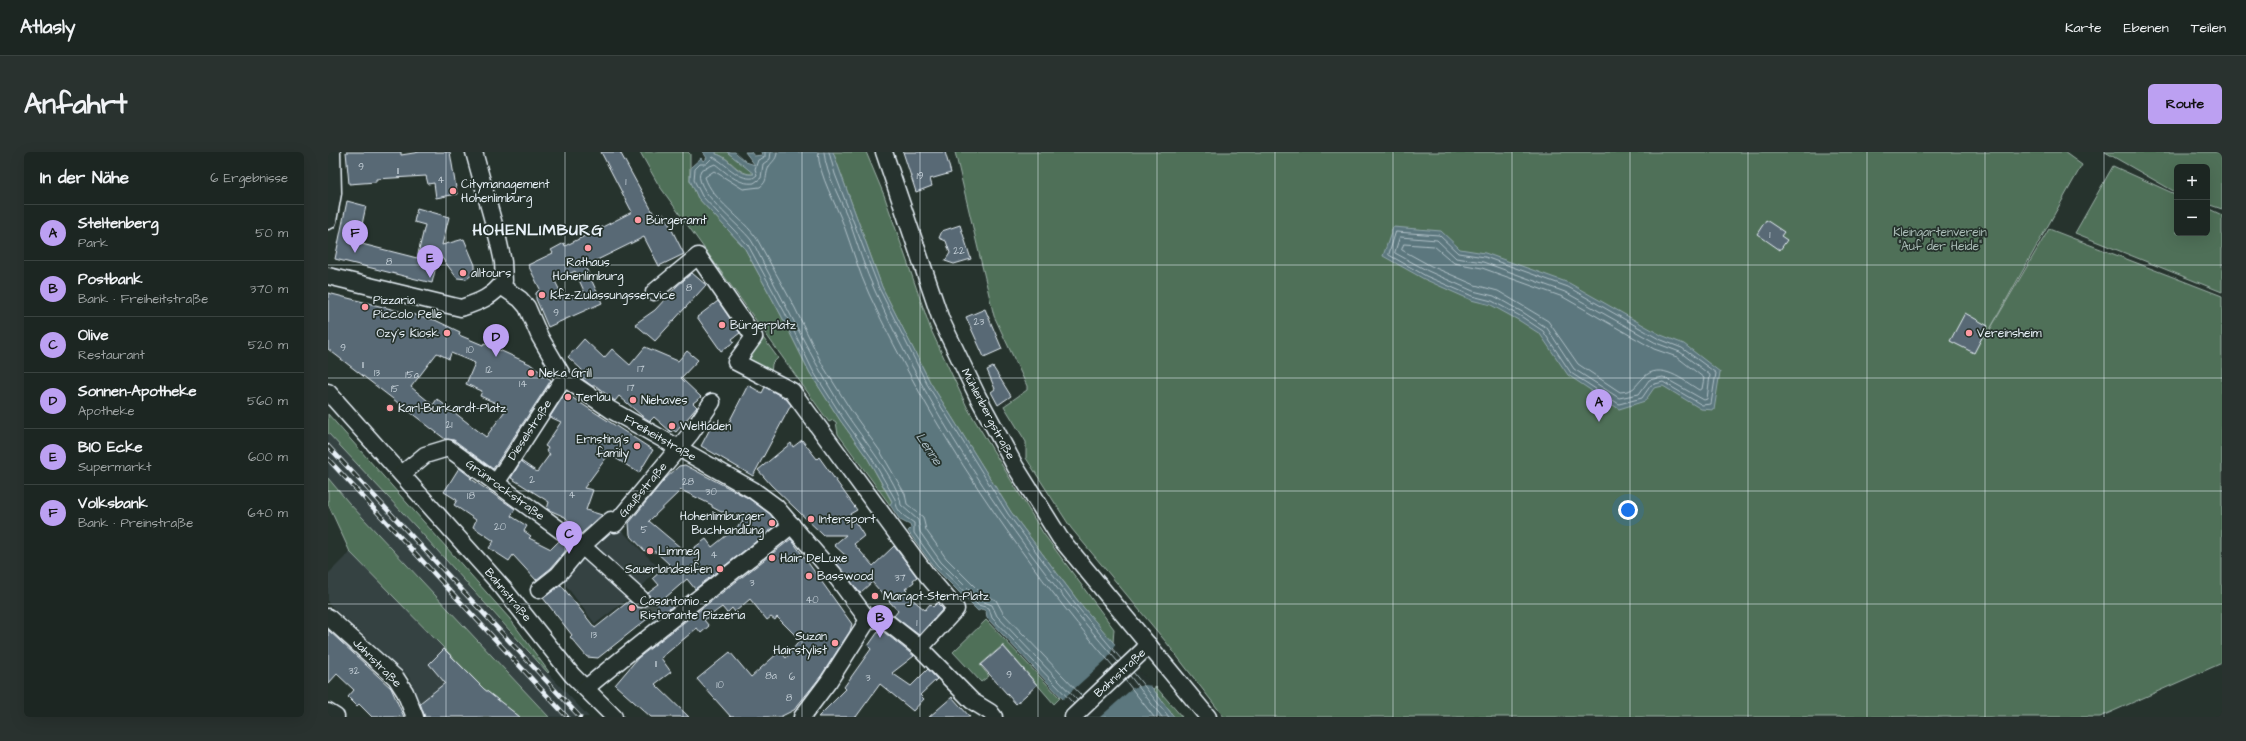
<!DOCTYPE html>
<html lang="de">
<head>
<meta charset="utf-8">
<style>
  :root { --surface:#1c2622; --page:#29322f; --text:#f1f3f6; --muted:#a0a5a5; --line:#3a4340; --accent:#bca0f2 }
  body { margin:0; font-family:"Architects Daughter",sans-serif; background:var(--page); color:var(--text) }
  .controls { position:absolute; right:12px; top:12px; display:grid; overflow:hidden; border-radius:6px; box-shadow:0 4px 16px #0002 }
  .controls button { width:36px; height:36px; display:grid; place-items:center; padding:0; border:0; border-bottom:1px solid var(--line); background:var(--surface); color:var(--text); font:20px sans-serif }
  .you { position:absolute; left:1300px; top:358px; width:14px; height:14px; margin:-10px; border:3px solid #fff; border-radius:50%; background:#1a73e8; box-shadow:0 0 0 6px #1a73e833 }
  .badge { display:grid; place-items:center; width:26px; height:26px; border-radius:50%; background:var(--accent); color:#111; font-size:13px; font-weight:700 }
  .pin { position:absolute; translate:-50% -33px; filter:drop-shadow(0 1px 2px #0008) }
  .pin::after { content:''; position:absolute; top:21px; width:14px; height:12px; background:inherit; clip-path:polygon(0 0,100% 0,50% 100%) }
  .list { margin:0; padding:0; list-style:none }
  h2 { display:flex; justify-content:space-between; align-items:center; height:52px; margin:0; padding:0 16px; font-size:17px }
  h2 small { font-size:13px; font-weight:400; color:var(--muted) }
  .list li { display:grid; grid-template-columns:26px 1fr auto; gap:12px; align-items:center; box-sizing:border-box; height:56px; padding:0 16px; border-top:1px solid var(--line) }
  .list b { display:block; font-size:15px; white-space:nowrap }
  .list p { margin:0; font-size:13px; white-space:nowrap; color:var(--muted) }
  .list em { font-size:13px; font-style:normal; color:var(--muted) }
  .map { position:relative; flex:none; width:1894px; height:565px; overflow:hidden; border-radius:6px }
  header { display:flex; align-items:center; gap:24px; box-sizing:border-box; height:56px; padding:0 20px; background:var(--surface); border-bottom:1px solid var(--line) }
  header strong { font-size:19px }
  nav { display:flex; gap:22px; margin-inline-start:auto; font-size:14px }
  .intro { display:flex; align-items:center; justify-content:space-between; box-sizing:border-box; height:96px; padding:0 24px }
  h1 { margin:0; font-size:28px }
  .button { padding:10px 18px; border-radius:6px; background:var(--accent); color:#111; font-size:14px; font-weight:700 }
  main { display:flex; gap:24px; padding:0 24px }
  aside { flex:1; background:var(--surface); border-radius:6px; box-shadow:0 4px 16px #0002 }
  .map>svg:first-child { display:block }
  .built { fill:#354343 }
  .green { fill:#507058; stroke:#9cb0a8 }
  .water { fill:#5b777e; stroke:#93a8af }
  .pier { fill:#26332d }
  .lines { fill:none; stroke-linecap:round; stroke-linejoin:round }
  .shore { stroke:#b0c0c7; stroke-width:1 }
  .building { fill:#596975; stroke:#e8f1f8; fill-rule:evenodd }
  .minor-tunnel { stroke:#43504b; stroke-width:16; stroke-dasharray:16 8; stroke-linecap:butt }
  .minor-casing { stroke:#e8f1f8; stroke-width:19 }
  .minor { stroke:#26332d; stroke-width:16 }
  .rail-casing { stroke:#e8f1f8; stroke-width:4.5 }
  .rail { stroke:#26332d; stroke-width:3; stroke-dasharray:9; stroke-linecap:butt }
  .grid { fill:none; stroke:#e8f1f8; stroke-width:1; stroke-opacity:0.55 }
  .poi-dot { fill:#ff9aa2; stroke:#26332d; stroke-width:1.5 }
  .labels { text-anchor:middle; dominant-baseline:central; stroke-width:3.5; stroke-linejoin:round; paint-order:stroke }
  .number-label { font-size:10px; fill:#c4cfd7 }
  .poi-label { font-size:12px; fill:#e8f1f8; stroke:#26332d; text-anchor:start }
  .park-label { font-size:12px; fill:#abbdb8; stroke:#26332d }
  .street-label { font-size:12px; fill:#e8f1f8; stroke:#26332d }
  .water-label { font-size:13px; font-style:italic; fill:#a9bac1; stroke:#26332d }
  .district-label { font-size:16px; font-weight:bold; letter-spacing:1px; fill:#e8f1f8; stroke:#26332d }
</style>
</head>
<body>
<header>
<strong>Atlasly</strong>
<nav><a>Karte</a><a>Ebenen</a><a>Teilen</a></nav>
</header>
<div class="intro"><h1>Anfahrt</h1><a class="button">Route</a></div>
<main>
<aside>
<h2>In der Nähe<small>6 Ergebnisse</small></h2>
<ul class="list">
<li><span class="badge">A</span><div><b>Steltenberg</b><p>Park</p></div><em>50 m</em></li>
<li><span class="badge">B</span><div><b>Postbank</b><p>Bank · Freiheitstraße</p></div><em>370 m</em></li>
<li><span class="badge">C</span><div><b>Olive</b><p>Restaurant</p></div><em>520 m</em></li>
<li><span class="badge">D</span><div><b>Sonnen-Apotheke</b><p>Apotheke</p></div><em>560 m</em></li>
<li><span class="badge">E</span><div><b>BIO Ecke</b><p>Supermarkt</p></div><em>600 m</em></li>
<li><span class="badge">F</span><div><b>Volksbank</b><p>Bank · Preinstraße</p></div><em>640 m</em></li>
</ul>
</aside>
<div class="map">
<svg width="1894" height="565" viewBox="0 0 1894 565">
  <rect width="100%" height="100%" fill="#26332d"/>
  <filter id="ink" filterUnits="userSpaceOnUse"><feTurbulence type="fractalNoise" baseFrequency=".025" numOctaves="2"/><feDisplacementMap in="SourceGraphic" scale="8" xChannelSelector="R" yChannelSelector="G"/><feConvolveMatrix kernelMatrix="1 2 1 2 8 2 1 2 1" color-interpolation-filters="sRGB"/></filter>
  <g filter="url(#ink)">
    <!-- built -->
    <g class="built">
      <polygon points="0,281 89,376 182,481 261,565 221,565 21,351 0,326"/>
      <polygon points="287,372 331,416 308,441 267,472 230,423"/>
      <polygon points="22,400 156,537 192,565 96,565 82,526 0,451 0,422"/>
    </g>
    <!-- green -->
    <g class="green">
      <polygon points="312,0 360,0 362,2 362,28 370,46 416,95 453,163 482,221 512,268 540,307 564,350 562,353 510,282 508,270 505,268 501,270 330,32"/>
      <path d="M388,0H399L427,22C409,24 403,5 388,2Z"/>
      <polygon points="505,0 538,0 556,43 603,178 640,257 715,381 783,473 786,477 785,491 750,449 683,360 602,230 554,135"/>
      <polygon points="627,0 1736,0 1754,13 1657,186 1721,77 1894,144 1894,511 1772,565 896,565 838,490 743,376 698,306 698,290 676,254 699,238 699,234 666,164"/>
      <polygon points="1777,0 1894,0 1894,57 1879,52 1879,15 1849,15 1849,41"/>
      <polygon points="1785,14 1849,43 1849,81 1879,81 1879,56 1894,63 1894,140 1747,81"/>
      <polygon points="433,183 450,206 444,212 443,222 420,207"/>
      <polygon points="0,262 182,467 221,520 220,521 89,376 0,281"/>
      <polygon points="0,326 21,351 221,565 192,565 156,537 22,400 0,352"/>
      <polygon points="658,468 732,546 726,552 675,493 652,513 661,524 653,530 625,500"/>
      <polygon points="828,535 854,565 846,565 825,537"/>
    </g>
    <!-- water -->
    <g class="water">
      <path d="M375,0H388V2C402,5 409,25 426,22L399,0H407L418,10L427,13L417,0H423L426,4L434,3L433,0H505L554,135L602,230L683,360L750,449L825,537L846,565H752L659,466L658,459L654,457L650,459L606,415L580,379L583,376L582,373L572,368L562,353L564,349L540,307L512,268L482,221L453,163L416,95L370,46L362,28L363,15L373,6L375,9L379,6Z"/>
      <polygon points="1065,75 1113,79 1132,97 1157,101 1241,131 1333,183 1356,192 1392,220 1386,258 1373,257 1335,234 1326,236 1317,249 1291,257 1240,223 1212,182 1192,169 1163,153 1143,148 1096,127 1055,104"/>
    </g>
    <!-- pier -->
    <polygon class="pier" points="788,491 825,534 817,533 805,536 772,565 749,565 734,548 780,506"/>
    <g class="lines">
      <!-- shore -->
      <g class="shore">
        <path d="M437,0V5L430,8L427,17L429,23L425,26C409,28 398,11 385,5L378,12H372L367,17L366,28L374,44L420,93L457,161L485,219L515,266L543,305L567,347C569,361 575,363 586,371V381L609,413L650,453L661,456L664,466L746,552"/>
        <path d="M443,0L442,7L435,12L433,26L426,31C410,33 399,21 387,12L373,18C362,36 412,73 423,88C430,98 434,110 440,120C466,168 489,218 519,263C532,283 572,332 573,353L590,368L592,380L613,410L651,448L664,453L669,464L749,548"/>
        <path d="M449,0C449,9 442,10 440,17C437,25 440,29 432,35L415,37L386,19L377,25C384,48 415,66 429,87L467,156L495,214L524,260L552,299L577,342L579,352L595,365L598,378L618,406L654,442L668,448L675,461L754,544"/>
        <path d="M490,0C491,25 508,51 516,74C524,96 531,120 541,142C604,277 688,402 785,514"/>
        <path d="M496,0C498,24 514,49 522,71C530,94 537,118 547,139C608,274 693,399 790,510"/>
        <polyline points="501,0 507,22 551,136 599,232 680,362 747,452 793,507"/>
        <polygon points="1068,80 1111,83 1130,101 1157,105 1240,135 1331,187 1354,196 1388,221 1383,252 1374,253 1335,230 1323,233 1314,246 1291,252 1243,221 1215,179 1194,165 1164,149 1144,144 1098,124 1061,103"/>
        <polygon points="1072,85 1109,88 1128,106 1155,110 1237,140 1328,191 1352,200 1382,223 1379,247 1376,248 1335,225 1321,228 1311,242 1291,246 1246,217 1219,176 1196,161 1166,144 1145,139 1100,119 1067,101"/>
        <path d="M1076,92L1106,94L1126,111L1154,116L1235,145L1326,197L1349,205L1376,226L1374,237L1371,238C1356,229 1332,208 1315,226C1306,235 1307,239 1292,240L1250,212L1220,169L1170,139L1147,133L1103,114L1074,98Z"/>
        <polyline points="805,520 841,565"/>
        <polyline points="802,524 834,565"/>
        <polyline points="797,528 826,565"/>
      </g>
    </g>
    <!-- building -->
    <g class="building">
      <polygon points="18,0 73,0 73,3 92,0 122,0 129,42 108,46 106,31 100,32 98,24 48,27 48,30 21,32"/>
      <path d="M273,0H292L328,66L336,62L356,102L331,114L316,85L257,114L274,151L220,175L208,147V141L212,137L200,113L225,101L223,98L236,91L237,94L304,60ZM247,119L256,139L236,147L227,129Z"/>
      <polygon points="575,0 617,0 623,21 602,27 604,34 588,40"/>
      <polygon points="19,49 38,54 30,91 89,106 97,73 86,70 89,56 121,65 114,93 136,87 147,113 147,120 139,127 129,126 111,102 104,131 7,107"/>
      <polygon points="1438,68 1456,80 1453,84 1459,88 1452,98 1429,82"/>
      <polygon points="632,73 643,107 626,112 617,109 622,101 618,89 611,86 614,79"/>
      <polygon points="364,121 378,133 327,189 307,172 327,158 349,134"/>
      <path d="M0,141L107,168L132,180L131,183L155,193L156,191L202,212L223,228L165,317L126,288L117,287L0,197ZM109,201L121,207L123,201L147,211L138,232L154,239L152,244L179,256L158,285L109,247L105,253L83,235Z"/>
      <polygon points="390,149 412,181 404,187 406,190 393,199 369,165"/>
      <polygon points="657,157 674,197 656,205 638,165"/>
      <polygon points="1637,161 1660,174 1646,201 1622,189"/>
      <polygon points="256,187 276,206 284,197 302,213 317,195 350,209 359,199 370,208 353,226 373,245 365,251 369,255 348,280 345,278 343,280 326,265 322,269 314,264 291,244 287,249 268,234 264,234 252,225 254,218 240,205"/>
      <polygon points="665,215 683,244 670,253 663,240 667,237 659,218"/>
      <polygon points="420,233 434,241 437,235 458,247 463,253 425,324 373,294 386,269 398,276"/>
      <polygon points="237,241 325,298 311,321 281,302 256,336 265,338 258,358 274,363 253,382 237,365 219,357 221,350 183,326 193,309 209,320 222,302 218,299 220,296 217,294 233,270 222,265"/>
      <polygon points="474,288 489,307 491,305 529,358 522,362 536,384 526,392 545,414 566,394 589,425 585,428 586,430 577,437 579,439 577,441 597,458 602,452 605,455 609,451 615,457 591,483 566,464 570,459 544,430 532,441 509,412 517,403 506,393 518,383 495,383 443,333 430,318 463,291 465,295"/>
      <path d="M357,313L420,346L442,362L448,370V374L367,437L359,427L337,446L345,454L326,468L323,464L270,506L259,505L242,485L244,483L215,446L233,433L267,476L301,449L311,456L320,454L322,449L320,441L331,433L325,426L341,412L328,400L317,399L302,383L301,371L336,328L351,314ZM353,338L384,353V355L393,360H397L415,370L384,395L378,387L359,401L321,369Z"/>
      <polygon points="131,316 144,326 142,326 187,357 183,364 199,374 196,379 203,384 201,386 223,397 231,389 240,396 223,416 208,428 185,403 181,409 161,396 166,389 145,375 148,368 126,353 129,348 116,340"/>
      <polygon points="463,387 524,472 522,479 493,524 466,558 452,565 403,565 369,527 402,500 423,525 452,499 458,506 472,488 449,465 447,468 443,465 439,468 422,447 407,460 404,456 399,461 394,455 376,468 381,474 373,481 369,476 333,506 343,520 327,532 361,565 323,565 287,533 310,506"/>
      <polygon points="552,477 586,504 564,521 583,534 600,517 609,527 592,543 596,547 585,559 552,532 528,565 490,565 518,537 516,535 543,497 540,494"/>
      <polygon points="0,478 63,536 76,565 44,565 31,552 29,554 20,545 26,538 9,522 0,532"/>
      <polygon points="675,494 709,533 688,552 653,513"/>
      <polygon points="116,497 156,537 192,565 97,565 92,551 117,531 101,512"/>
      <polygon points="624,545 642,565 601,565"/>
    </g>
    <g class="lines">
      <!-- minor-tunnel -->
      <polyline class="minor-tunnel" points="313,447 331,467"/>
      <!-- minor casing -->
      <g class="minor-casing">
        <g id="minor">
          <polyline points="556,0 613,168 650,245 687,314 732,386 880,565"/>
          <polyline points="0,69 5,41 4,0"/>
          <path d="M0,124L133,156C151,150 165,145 176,129L175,110L170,87L146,0"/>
          <polyline points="173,134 192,147 199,155 212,185 236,226 283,258 425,338 448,355 510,427 540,468 555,467 592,496 644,549 662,560 666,565"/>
          <polyline points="326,140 370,104 426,185 408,210 464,239 599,423 628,457 592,496"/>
          <polyline points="0,240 175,436 244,523 286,565"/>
          <polyline points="74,322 97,303 120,296 254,394 313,447"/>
          <polyline points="168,331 236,226"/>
          <polyline points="211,438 230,423 254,394 283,368 287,372 363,281 384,250"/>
          <polyline points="0,465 68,526 77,540 87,565"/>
          <path d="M258,536C325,480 395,428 464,373"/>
          <polyline points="0,560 8,565"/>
          <polyline points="474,565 501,529 540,468"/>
          <polyline points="745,565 821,493"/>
        </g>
      </g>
      <!-- minor -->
      <use href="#minor" class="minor"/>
      <!-- rail casing -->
      <g class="rail-casing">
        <g id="rail">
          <polyline points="0,294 252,565"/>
          <polyline points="0,307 239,565"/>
        </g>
      </g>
      <!-- rail -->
      <use href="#rail" class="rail"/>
    </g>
  </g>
  <!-- grid -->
  <path class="grid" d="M118,0V565M237,0V565M355,0V565M474,0V565M592,0V565M710,0V565M829,0V565M947,0V565M1065,0V565M1184,0V565M1302,0V565M1420,0V565M1539,0V565M1657,0V565M1776,0V565M0,113H1894M0,226H1894M0,339H1894M0,452H1894"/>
  <!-- markers -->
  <g class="poi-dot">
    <circle cx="125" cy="39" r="4"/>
    <circle cx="310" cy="68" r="4"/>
    <circle cx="260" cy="96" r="4"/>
    <circle cx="135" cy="121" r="4"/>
    <circle cx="214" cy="143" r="4"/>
    <circle cx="37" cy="155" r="4"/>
    <circle cx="394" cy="173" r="4"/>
    <circle cx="119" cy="181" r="4"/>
    <circle cx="1641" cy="181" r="4"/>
    <circle cx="203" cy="221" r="4"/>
    <circle cx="240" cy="245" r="4"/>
    <circle cx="305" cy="248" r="4"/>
    <circle cx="62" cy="256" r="4"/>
    <circle cx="344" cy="274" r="4"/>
    <circle cx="309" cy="294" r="4"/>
    <circle cx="483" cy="367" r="4"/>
    <circle cx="444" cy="371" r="4"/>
    <circle cx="322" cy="399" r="4"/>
    <circle cx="444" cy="406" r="4"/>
    <circle cx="392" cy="417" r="4"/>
    <circle cx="481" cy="424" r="4"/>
    <circle cx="547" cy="444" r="4"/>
    <circle cx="304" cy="456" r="4"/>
    <circle cx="507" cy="491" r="4"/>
  </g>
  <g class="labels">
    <!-- number labels -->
    <g class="number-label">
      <text x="33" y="15">9</text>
      <text x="70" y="19">11</text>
      <text x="592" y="24">19</text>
      <text x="113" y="28">4</text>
      <text x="298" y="30">1</text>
      <text x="1442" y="83">1</text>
      <text x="631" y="99">22</text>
      <text x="61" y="110">8</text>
      <text x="361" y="136">8</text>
      <text x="228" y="161">9</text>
      <text x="651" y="170">23</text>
      <text x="15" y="196">9</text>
      <text x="142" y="198">10</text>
      <text x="35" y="213">11</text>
      <text x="313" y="217">17</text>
      <text x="161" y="218">12</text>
      <text x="49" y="221">13</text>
      <text x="84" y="223">15a</text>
      <text x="195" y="232">14</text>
      <text x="303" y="236">17</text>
      <text x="67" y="237">15</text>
      <text x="121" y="273">21</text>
      <text x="204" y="328">2</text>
      <text x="360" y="330">28</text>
      <text x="383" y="340">30</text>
      <text x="244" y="343">4</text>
      <text x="143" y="344">18</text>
      <text x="172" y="375">20</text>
      <text x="316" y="378">5</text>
      <text x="386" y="403">4</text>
      <text x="572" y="426">37</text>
      <text x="424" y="431">3</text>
      <text x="484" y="448">40</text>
      <text x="589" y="471">1</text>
      <text x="266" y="483">13</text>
      <text x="328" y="512">11</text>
      <text x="26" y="519">32</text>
      <text x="681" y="523">9</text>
      <text x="443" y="524">8a</text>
      <text x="464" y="525">6</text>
      <text x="540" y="526">3</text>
      <text x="392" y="533">10</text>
      <text x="461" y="546">8</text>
    </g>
    <!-- poi labels -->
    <g class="poi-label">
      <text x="133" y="32">Citymanagement<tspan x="133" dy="14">Hohenlimburg</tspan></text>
      <text x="318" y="68">Bürgeramt</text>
      <text x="260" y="110" text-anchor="middle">Rathaus<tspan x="260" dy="14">Hohenlimburg</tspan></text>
      <text x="143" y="121">alltours</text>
      <text x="222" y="143">Kfz-Zulassungsservice</text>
      <text x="45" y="148">Pizzaria<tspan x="45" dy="14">Piccolo Pelle</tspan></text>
      <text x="402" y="173">Bürgerplatz</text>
      <text x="111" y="181" text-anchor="end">Ozy's Kiosk</text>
      <text x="1649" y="181">Vereinsheim</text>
      <text x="211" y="221">Neka Grill</text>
      <text x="248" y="245">Terlau</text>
      <text x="313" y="248">Niehaves</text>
      <text x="70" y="256">Karl-Burkardt-Platz</text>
      <text x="352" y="274">Weltladen</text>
      <text x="301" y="287" text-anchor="end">Ernsting's<tspan x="301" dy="14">family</tspan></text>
      <text x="436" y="364" text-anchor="end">Hohenlimburger<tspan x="436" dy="14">Buchhandlung</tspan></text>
      <text x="491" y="367">Intersport</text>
      <text x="330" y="399">Limmeg</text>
      <text x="452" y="406">Hair DeLuxe</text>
      <text x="384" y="417" text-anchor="end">Sauerlandseifen</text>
      <text x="489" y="424">Basswood</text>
      <text x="555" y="444">Margot-Stern-Platz</text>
      <text x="312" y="449">Casantonio -<tspan x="312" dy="14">Ristorante Pizzeria</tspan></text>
      <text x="499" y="484" text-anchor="end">Suzan<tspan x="499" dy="14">Hairstylist</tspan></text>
    </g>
    <!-- park labels -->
    <g class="park-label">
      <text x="1612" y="80">Kleingartenverein<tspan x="1612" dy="14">"Auf der Heide"</tspan></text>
    </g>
    <!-- street labels -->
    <g class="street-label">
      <text transform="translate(660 262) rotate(62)">Mühlenbergstraße</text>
      <text transform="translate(202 278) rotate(-57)">Dieselstraße</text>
      <text transform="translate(332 286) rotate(30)">Freiheitstraße</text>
      <text transform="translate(177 338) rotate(36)">Grünrockstraße</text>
      <text transform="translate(315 338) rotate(-50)">Gaußstraße</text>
      <text transform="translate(180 443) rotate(50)">Bahnstraße</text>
      <text transform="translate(49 511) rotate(45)">Jahnstraße</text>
      <text transform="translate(792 521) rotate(-43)">Bahnstraße</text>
    </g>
    <!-- water labels -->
    <g class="water-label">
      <text transform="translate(601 297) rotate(56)">Lenne</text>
    </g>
    <!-- district labels -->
    <g class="district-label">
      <text x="210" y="78">HOHENLIMBURG</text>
    </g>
  </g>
</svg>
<div class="controls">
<button>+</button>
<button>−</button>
</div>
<div class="you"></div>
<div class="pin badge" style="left:1271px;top:270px">A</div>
<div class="pin badge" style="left:552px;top:486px">B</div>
<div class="pin badge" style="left:241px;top:402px">C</div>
<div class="pin badge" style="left:168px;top:205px">D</div>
<div class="pin badge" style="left:102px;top:126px">E</div>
<div class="pin badge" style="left:27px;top:101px">F</div>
</div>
</main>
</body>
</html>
